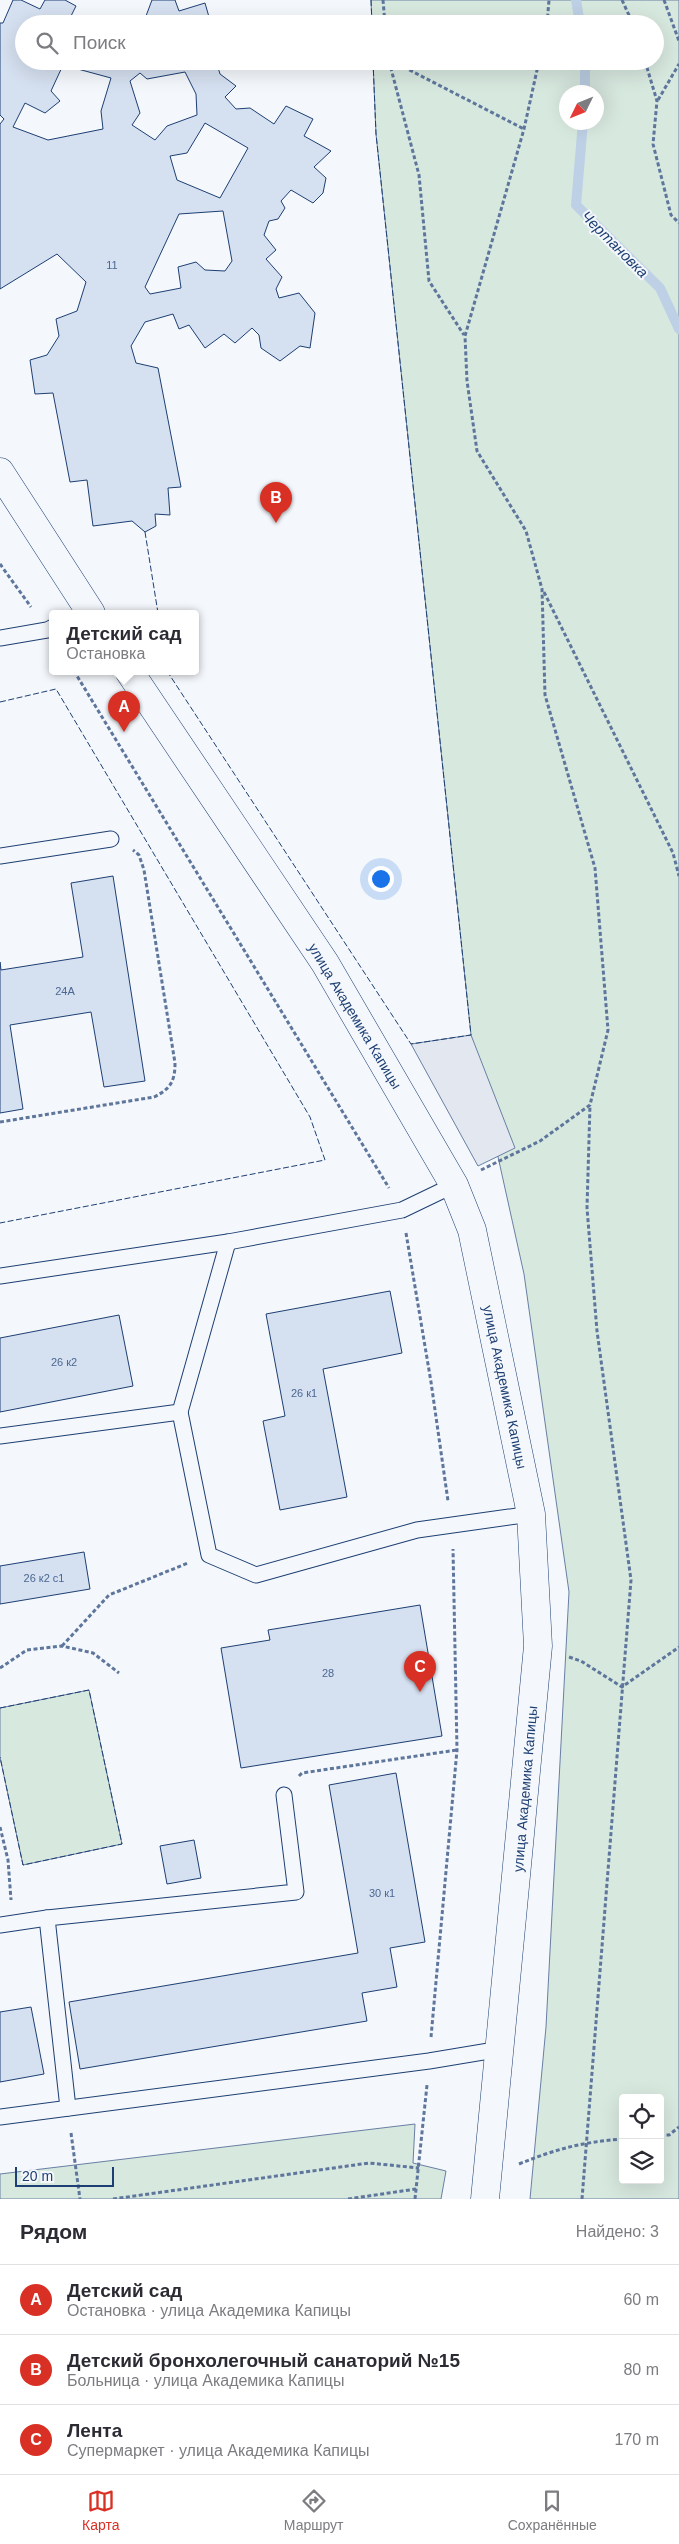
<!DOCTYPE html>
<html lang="ru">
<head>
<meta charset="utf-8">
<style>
  :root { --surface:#fff; --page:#f2f2f3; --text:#2b2b33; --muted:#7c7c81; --line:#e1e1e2; --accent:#d93025 }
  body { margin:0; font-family:Arial,sans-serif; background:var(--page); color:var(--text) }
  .controls { position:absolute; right:15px; bottom:15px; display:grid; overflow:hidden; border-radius:5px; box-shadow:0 5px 20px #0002 }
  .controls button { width:45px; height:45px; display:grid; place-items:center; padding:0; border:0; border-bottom:1px solid var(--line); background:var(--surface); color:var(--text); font:25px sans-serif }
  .compass { position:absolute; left:559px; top:85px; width:45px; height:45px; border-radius:50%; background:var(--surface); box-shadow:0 5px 20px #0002; rotate:227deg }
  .scale { position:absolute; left:15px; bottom:12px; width:99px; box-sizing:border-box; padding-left:5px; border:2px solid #1d3f73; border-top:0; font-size:14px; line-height:18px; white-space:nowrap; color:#1d3f73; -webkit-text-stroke:4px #f4f7fb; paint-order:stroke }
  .you { position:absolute; left:380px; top:878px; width:18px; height:18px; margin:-12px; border:4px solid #fff; border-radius:50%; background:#1a73e8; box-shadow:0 0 0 8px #1a73e833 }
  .badge { display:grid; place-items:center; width:32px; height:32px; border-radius:50%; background:var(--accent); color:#fff; font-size:16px; font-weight:700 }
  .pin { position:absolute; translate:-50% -41px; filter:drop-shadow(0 1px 2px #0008) }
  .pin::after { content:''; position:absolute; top:26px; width:18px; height:15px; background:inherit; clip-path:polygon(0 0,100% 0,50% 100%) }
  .popup { position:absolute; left:49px; top:610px; width:150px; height:65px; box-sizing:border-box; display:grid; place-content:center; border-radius:5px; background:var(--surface); filter:drop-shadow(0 1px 4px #0005); font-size:16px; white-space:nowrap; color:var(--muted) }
  .popup b { font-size:19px; color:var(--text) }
  .popup::after { content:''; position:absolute; left:50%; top:100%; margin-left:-10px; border:10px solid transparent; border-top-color:var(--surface) }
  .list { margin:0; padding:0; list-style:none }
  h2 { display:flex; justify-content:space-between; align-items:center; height:65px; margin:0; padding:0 20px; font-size:21px }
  h2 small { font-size:16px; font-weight:400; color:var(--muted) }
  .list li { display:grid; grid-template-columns:32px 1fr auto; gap:15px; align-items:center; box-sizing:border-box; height:70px; padding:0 20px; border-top:1px solid var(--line) }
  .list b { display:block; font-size:19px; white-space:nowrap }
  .list p { margin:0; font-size:16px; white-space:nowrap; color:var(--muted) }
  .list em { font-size:16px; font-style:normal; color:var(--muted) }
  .icon { flex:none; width:28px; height:28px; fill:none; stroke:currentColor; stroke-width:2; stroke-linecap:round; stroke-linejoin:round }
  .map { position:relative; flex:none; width:679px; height:2199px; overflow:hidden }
  .search { position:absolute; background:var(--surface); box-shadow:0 5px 20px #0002; left:15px; right:15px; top:15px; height:55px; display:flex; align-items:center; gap:12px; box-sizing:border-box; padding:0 18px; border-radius:28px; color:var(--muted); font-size:19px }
  .sheet { height:275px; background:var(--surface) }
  nav { display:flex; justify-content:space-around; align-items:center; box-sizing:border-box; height:70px; border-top:1px solid var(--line); background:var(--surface); font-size:14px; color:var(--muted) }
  nav a { display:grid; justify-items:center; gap:2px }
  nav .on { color:var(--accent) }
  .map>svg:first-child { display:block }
  .green { fill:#d7e8df; stroke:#687fa3; fill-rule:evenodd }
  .parking { fill:#e3e8f0; stroke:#687fa3 }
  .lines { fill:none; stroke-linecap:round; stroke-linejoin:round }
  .stream { stroke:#bed0e5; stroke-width:10 }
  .building { fill:#d5e0f0; stroke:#1d3f73; fill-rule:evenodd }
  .lane-casing { stroke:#1d3f73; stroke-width:17 }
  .secondary-casing { stroke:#1d3f73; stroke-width:29 }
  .path { stroke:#5e769c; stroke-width:3; stroke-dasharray:4 2.5; stroke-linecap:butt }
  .lane { stroke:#f4f7fb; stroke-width:15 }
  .secondary { stroke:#f4f7fb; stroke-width:28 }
  .fence { stroke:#1d3f73; stroke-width:1; stroke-dasharray:6 2.5; stroke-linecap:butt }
  .labels { text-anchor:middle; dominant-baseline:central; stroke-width:4; stroke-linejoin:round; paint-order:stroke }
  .number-label { font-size:11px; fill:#4b6792 }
  .street-label { font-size:14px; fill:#1d3f73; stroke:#f4f7fb }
  .water-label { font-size:15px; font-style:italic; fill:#1d3f73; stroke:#f4f7fb }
</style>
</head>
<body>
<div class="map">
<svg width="679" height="2199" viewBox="0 0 679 2199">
  <rect width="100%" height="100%" fill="#f4f7fb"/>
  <!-- green -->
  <g class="green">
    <path d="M371,0H679V2199H530L546,2027L569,1592L524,1274L471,1035L376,134L373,61H655V24H372ZM566,92H596V122H566ZM623,2098H660V2180H623Z"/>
    <polygon points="89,1690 122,1844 23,1865 0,1757 0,1708"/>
    <polygon points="415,2124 413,2163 446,2171 441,2199 0,2199 0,2174"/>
  </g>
  <!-- parking -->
  <polygon class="parking" points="471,1035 515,1148 478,1166 411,1044"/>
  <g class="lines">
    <!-- stream -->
    <g class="stream">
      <polyline points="576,0 580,24"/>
      <polyline points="585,92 585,61"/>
      <polyline points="583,122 576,205 660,288 679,329"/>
    </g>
  </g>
  <!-- building -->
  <g class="building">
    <path d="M13,0H21L40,9L45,0H65L76,6L67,24H24V61H216L220,74L236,86L225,97L236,109L250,108L274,124L286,106L313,119L304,136L331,151L314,167L326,178L323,193L313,203L291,190L281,201L285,208L278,219L269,221L264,235L276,250L266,259L282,277L276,289L279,298L299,293L315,313L310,348L300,346L280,361L261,348L259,335L252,328L235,343L224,334L205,348L189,325L179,329L173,314L145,322L131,346L136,363L158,368L181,487L168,488L170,515L155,514L156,526L145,532L132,521L93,526L87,480L70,482L53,393L35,394L30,360L47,355L59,336L56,319L77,311L86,282L57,254L0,289V124L4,119L0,115V23H3ZM63,65L111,78L101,111L103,129L48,140L13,127L25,103L45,113L60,101L51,91ZM185,72L196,94L197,115L167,126L155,140L132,125L140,113L130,81L140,73L147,79ZM205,123L248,148L220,198L177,180L170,156L187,153ZM223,211L232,261L225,271L205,270L196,262L178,267L181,288L150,294L145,287L179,214Z"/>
    <polygon points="152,0 175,0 179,11 205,3 211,24 152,24 146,16"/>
    <polygon points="113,876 145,1081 104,1087 91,1012 10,1025 23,1109 0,1113 0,962 1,970 83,957 71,883"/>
    <polygon points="390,1291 402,1353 323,1369 347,1497 280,1510 263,1421 285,1416 266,1314"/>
    <polygon points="119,1315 133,1386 0,1412 0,1338"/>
    <polygon points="84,1552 90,1589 0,1604 0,1566"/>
    <polygon points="420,1605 442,1736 241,1768 221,1648 270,1640 268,1630"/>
    <polygon points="396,1773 425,1942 390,1948 397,1987 362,1993 367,2021 80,2069 69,2002 358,1953 329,1785"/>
    <polygon points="194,1840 201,1878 167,1884 160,1846"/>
    <polygon points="31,2007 44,2074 0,2082 0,2012"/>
  </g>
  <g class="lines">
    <!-- lane casing -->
    <g class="lane-casing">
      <g id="lane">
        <polyline points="0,638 47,630 53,627"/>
        <polyline points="0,856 111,839"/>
        <polyline points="0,1276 228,1242 402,1210 454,1185"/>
        <polyline points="180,1412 209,1555 256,1575 417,1530 531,1514"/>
        <polyline points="0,1436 180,1412 228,1242"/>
        <polyline points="0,1925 47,1918"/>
        <polyline points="68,2108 47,1918 296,1892 284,1795"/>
        <polyline points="0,2117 429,2061 501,2049"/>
      </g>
    </g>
    <!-- secondary casing -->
    <g class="secondary-casing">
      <g id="secondary">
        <polyline points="0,472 91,613"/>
        <polyline points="129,671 325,963 454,1185 472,1230 531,1514 538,1646 485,2199"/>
      </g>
    </g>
    <!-- path -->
    <g class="path">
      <polyline points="383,0 385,24"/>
      <polyline points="622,0 633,24"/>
      <polyline points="664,0 679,41"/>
      <polyline points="547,24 549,0"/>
      <polyline points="389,61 419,175 429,281 464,335"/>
      <polyline points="392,61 524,129"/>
      <polyline points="645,61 657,101 653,144 671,215 679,223"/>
      <polyline points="658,100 679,64"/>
      <polyline points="0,564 31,607"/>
      <polyline points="544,592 673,853 679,876"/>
      <polyline points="74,671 389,1188"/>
      <path d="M0,1122L154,1097C170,1089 175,1082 175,1063L144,870L139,855L133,850"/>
      <polyline points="481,1170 540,1141 590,1105 608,1030 595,868 545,695 542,589 526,531 477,451 467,381 465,336 524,129 539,61"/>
      <polyline points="406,1233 431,1382 448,1501"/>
      <polyline points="62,1646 109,1595 188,1563"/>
      <polyline points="569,1657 581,1661 622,1687 679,1647"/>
      <polyline points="0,1668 27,1650 62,1646 93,1653 119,1673"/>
      <polyline points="299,1776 302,1773 457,1750"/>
      <polyline points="0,1827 8,1860 11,1900"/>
      <polyline points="431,2037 457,1750 453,1549"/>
      <polyline points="71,2133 80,2199"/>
      <polyline points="660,2135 669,2135 679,2127"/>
      <path d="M519,2164C556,2149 582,2142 623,2139"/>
      <polyline points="113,2199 369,2163 419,2168"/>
      <polyline points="348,2199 416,2189"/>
      <polyline points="415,2199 427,2085"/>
      <polyline points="582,2199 631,1580 597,1331 587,1208 590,1105"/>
    </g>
    <!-- lane -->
    <use href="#lane" class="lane"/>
    <!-- secondary -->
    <use href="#secondary" class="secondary"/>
    <!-- fence -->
    <g class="fence">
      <polyline points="371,0 372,24"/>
      <polyline points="145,532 158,613"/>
      <polyline points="167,671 411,1044 471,1035 376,134 373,61"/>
      <polyline points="0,702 56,689 310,1117 325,1160 0,1223"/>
      <polyline points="0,1708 89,1690 122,1844 23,1865 0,1757"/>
    </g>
  </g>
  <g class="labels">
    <!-- number labels -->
    <g class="number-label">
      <text x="112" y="265">11</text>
      <text x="65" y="991">24А</text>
      <text x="64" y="1362">26 к2</text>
      <text x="304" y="1393">26 к1</text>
      <text x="44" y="1578">26 к2 с1</text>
      <text x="328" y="1673">28</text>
      <text x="382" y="1893">30 к1</text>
    </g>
    <!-- street labels -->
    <g class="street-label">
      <text transform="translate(355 1016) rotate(59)">улица Академика Капицы</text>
      <text transform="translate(505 1387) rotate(78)">улица Академика Капицы</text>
      <text transform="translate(525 1789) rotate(-85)">улица Академика Капицы</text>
    </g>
    <!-- water labels -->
    <g class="water-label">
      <text transform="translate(615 244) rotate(45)">Чертановка</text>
    </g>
  </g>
</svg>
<div class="controls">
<button><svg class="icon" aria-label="locate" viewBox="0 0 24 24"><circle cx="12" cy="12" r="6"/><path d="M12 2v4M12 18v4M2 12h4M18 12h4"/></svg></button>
<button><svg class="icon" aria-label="layers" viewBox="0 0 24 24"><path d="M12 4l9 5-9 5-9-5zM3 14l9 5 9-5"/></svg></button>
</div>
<svg class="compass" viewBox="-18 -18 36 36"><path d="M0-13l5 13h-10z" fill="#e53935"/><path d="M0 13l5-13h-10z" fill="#7c7c81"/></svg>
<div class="scale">20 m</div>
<div class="you"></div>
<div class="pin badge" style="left:124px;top:732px">A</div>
<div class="popup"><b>Детский сад</b>Остановка</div>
<div class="pin badge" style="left:276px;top:523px">B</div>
<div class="pin badge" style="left:420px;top:1692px">C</div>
<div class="search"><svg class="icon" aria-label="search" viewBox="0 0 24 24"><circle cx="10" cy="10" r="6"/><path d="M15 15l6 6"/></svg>Поиск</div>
</div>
<section class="sheet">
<h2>Рядом<small>Найдено: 3</small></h2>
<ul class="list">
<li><span class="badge">A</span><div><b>Детский сад</b><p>Остановка · улица Академика Капицы</p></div><em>60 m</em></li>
<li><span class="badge">B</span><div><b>Детский бронхолегочный санаторий №15</b><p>Больница · улица Академика Капицы</p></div><em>80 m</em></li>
<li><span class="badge">C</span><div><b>Лента</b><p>Супермаркет · улица Академика Капицы</p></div><em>170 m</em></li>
</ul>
</section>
<nav>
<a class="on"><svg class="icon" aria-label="map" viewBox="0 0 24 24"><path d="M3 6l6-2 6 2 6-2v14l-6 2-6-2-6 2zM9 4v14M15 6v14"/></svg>Карта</a>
<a><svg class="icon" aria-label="directions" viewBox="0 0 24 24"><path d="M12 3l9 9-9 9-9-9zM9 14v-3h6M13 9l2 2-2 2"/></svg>Маршрут</a>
<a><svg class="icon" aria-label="saved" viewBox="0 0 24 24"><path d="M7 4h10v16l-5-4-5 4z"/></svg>Сохранённые</a>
</nav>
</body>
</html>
